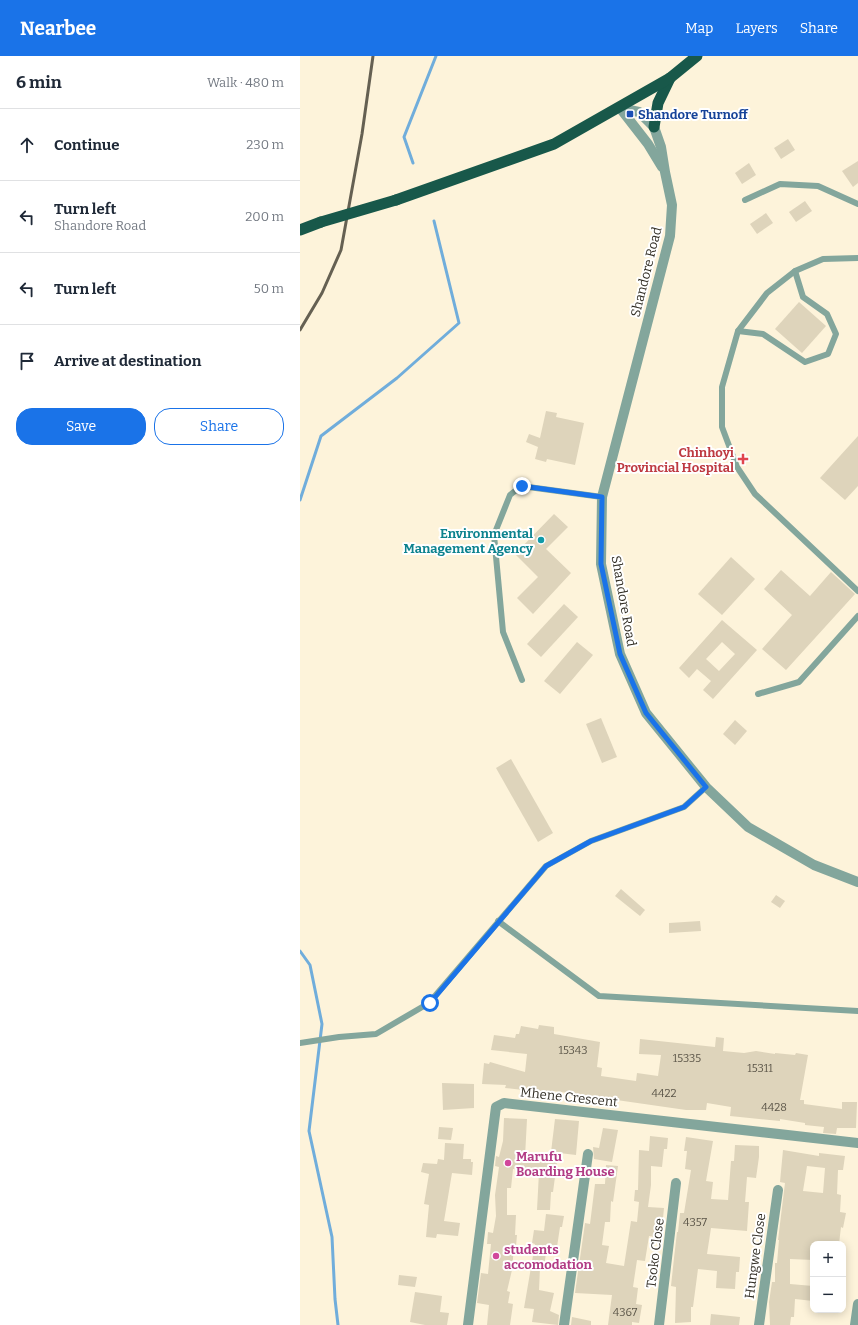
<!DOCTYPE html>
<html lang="en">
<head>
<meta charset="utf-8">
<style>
  :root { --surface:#fff; --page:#f6f6f7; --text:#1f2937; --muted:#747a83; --line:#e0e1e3; --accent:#1a73e8 }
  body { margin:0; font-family:Bitter,serif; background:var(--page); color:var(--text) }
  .controls { position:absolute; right:12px; bottom:12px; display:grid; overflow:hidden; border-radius:8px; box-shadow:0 2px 10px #0003 }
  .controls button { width:36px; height:36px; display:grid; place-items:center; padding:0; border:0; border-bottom:1px solid var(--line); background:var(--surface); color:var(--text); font:20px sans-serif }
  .stop { position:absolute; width:12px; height:12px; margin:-9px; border:3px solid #1a73e8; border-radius:50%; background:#fff }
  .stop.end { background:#1a73e8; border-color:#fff; box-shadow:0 1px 4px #0008 }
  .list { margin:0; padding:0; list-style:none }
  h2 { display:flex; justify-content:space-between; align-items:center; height:52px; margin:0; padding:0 16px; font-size:17px }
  h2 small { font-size:13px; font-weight:400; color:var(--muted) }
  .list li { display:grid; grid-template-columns:26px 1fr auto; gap:12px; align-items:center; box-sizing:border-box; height:72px; padding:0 16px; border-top:1px solid var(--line) }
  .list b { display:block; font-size:15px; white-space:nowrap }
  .list p { margin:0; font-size:13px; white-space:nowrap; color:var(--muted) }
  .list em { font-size:13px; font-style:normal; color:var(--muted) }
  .actions { display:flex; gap:8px; padding:12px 16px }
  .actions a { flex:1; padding:9px 0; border:1px solid var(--accent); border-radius:16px; text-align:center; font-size:14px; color:var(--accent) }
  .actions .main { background:var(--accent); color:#fff }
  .icon { flex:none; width:22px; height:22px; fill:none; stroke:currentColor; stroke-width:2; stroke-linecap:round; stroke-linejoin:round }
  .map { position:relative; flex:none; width:558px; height:1269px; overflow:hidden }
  header { display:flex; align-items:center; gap:24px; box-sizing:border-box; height:56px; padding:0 20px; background:var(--accent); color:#fff }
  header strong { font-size:19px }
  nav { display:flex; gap:22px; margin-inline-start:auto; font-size:14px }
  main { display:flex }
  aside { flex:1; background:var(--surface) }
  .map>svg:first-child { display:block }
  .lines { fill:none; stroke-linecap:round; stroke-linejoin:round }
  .stream { stroke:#70addb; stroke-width:3 }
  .building { fill:#ded4bb; fill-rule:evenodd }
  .service { stroke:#83a69c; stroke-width:6 }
  .minor { stroke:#83a69c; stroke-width:10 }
  .tertiary { stroke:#83a69c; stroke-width:10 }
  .trunk { stroke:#18584a; stroke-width:11 }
  .rail { stroke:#656052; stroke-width:3 }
  .trunk-bridge { stroke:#18584a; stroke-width:11 }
  .route { stroke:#1a73e8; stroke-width:5 }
  .transit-dot { fill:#1a4fb4; stroke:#fff; stroke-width:1.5 }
  .health-dot { fill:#e0444e; stroke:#fff; stroke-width:1.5 }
  .culture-dot { fill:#0f9aa8; stroke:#fff; stroke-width:1.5 }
  .hotel-dot { fill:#d1479c; stroke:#fff; stroke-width:1.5 }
  .labels { text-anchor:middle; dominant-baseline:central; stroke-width:4; stroke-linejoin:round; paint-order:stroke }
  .number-label { font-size:11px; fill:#5b5548 }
  .transit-label { font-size:13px; font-weight:bold; fill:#164399; stroke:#fff; text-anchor:start }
  .street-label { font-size:13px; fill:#2f2b22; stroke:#fff }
  .health-label { font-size:13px; font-weight:bold; fill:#be3a42; stroke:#fff; text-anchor:end }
  .culture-label { font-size:13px; font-weight:bold; fill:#0d838f; stroke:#fff; text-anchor:end }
  .hotel-label { font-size:13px; font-weight:bold; fill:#b23c85; stroke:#fff; text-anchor:start }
</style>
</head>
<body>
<header>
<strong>Nearbee</strong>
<nav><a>Map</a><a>Layers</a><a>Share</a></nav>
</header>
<main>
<aside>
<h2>6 min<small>Walk · 480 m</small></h2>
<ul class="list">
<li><svg class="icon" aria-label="ahead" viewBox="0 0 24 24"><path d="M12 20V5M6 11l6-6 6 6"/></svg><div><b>Continue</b></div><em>230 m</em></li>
<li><svg class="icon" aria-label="left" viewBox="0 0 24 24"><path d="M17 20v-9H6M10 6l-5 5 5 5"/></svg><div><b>Turn left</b><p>Shandore Road</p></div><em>200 m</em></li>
<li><svg class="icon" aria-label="left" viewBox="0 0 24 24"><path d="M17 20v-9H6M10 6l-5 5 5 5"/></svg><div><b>Turn left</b></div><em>50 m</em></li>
<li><svg class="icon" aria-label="arrive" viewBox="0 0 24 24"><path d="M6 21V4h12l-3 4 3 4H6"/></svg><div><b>Arrive at destination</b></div></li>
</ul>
<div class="actions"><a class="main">Save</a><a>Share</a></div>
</aside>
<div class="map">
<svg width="558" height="1269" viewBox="0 0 558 1269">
  <rect width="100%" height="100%" fill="#fdf3da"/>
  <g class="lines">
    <!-- stream -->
    <g class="stream">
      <polyline points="113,107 104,81 136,0"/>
      <polyline points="0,444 21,380 97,322 159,267 134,165"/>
      <polyline points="0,895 10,909 22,968 9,1075 32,1181 35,1243 38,1269"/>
    </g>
  </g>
  <!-- building -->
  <g class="building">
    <polygon points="488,83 495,94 481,103 474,92"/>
    <polygon points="558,105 558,127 553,131 542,115"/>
    <polygon points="449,107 456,119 442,128 435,117"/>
    <polygon points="505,145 512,155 496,166 489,156"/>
    <polygon points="466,157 473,167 457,178 450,168"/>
    <polygon points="499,246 526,270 502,297 475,273"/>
    <polygon points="246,355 257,357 256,361 284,367 275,409 247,403 246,406 235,403 238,391 226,386 229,378 240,382"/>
    <polygon points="558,380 558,430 545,444 520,422"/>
    <polygon points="254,458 268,471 246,493 271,517 233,558 217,542 238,521 215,498"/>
    <polygon points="431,501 455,523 422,559 398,538"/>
    <polygon points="481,514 510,540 531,516 555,538 486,614 462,593 492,559 464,533"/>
    <polygon points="264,548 278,561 241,601 227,588"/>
    <path d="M422,564L457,594L413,643L403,634L411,625L397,613L389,622L379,612ZM422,586L435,598L419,615L406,603Z"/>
    <polygon points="277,586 293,599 260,638 244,625"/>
    <polygon points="301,662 317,701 302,707 286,668"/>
    <polygon points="435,664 447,675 435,689 423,678"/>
    <polygon points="211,703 253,777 238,786 196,712"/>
    <polygon points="321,833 345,854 340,860 315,840"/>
    <polygon points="476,839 485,845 480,852 471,846"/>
    <polygon points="400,865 401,875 369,877 369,867"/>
    <polygon points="239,969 254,971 254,978 300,986 297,1011 302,1012 301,1020 336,1025 337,1017 358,1020 361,999 339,998 340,983 415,991 416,981 424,982 423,995 444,997 456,995 475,998 475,997 495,999 496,997 508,999 500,1044 504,1044 504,1048 542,1053 542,1046 557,1046 556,1072 537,1072 536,1078 523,1077 524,1071 505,1069 505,1067 480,1063 480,1065 430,1060 431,1051 407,1047 406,1054 386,1054 254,1035 253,1037 234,1034 234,1037 222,1036 223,1034 205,1032 206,1029 182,1028 184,1007 189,1008 190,1006 225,1016 227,998 191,994 194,979 215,982 216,978 219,978 221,970 238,973"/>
    <polygon points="142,1027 174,1028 174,1052 143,1054"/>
    <polygon points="204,1062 227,1063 225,1101 257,1106 253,1136 251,1136 250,1154 237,1154 239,1116 213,1113 211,1132 207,1132 207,1159 216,1159 215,1179 217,1179 216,1190 214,1190 212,1214 207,1235 210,1236 208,1247 213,1248 210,1269 187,1269 189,1249 177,1247 181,1217 188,1218 191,1188 187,1188 188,1176 193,1177 196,1160 195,1139 199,1111 195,1110 196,1100 199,1101 203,1085"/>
    <polygon points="255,1063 279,1065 276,1099 251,1096"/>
    <polygon points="139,1071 153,1072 151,1084 138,1083"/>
    <polygon points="303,1072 318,1074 312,1106 294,1103 293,1091 299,1092"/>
    <polygon points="350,1080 368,1082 367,1093 364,1093 362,1111 351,1110 351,1129 348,1151 364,1152 361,1182 349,1180 345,1205 337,1204 333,1231 338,1232 336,1248 342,1249 339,1267 332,1266 332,1269 308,1269 312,1239 275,1237 285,1167 290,1168 295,1128 305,1128 306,1109 318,1110 313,1146 311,1145 310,1166 305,1166 302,1189 309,1190 306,1207 324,1210 331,1165 337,1166 339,1146 334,1145 335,1134 338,1134 339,1094 349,1095"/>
    <polygon points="386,1081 413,1085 406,1125 413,1126 411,1143 428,1144 431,1105 434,1105 435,1089 459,1090 459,1101 456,1122 447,1121 445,1146 449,1146 447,1175 411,1172 407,1198 440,1201 439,1216 436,1216 435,1233 416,1232 417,1215 398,1213 393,1251 391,1251 391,1266 375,1267 376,1231 371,1230 374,1202 377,1176 378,1176 380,1157 384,1157 391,1114 385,1113 387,1095 384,1095"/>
    <polygon points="145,1087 164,1088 163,1103 171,1103 171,1106 173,1106 172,1119 152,1117 144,1165 160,1167 158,1180 137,1178 136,1182 126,1181 129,1149 124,1148 129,1118 121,1116 123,1107 137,1108 138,1103 144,1104"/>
    <path d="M483,1094L519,1100V1097L545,1100L543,1114H538L537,1138L541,1139L540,1156L546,1157L543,1172L541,1171L539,1188H513V1204L490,1203V1228L513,1230V1245L495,1243L494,1261H491L490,1269H470L469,1246L472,1226H475V1207H477L479,1184H478L484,1135L485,1127L480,1126ZM507,1110L525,1112L523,1137L503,1135Z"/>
    <polygon points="246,1158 264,1160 262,1171 260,1171 257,1191 247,1189 244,1212 240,1212 239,1234 254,1237 250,1255 259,1259 258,1269 232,1266 234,1253 224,1252 235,1188 232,1187 234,1174 244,1175"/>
    <polygon points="99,1219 117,1221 115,1231 98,1229"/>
    <polygon points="115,1236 142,1240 140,1256 149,1257 147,1269 125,1269 110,1266"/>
    <polygon points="411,1258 440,1261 439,1269 410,1269"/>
    <polygon points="272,1261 291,1265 291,1269 271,1269"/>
  </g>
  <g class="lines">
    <!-- service -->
    <g class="service">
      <polyline points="445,144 480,128 518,130 558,148"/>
      <polyline points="558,202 523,203 495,215 467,237 438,275 422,331 422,371 437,411 455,438 558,535"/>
      <polyline points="438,275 463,278 505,306 528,298 536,278 527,258 503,241 495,215"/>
      <polyline points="222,624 203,576 194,479 210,439 221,430 302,441"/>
      <polyline points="458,638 499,626 558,560"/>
      <polyline points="198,865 299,940 558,955"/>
      <polyline points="0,987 39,981 76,978 129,947 246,810 291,785 384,751 406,731"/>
    </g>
    <!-- minor -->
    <g class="minor">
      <polyline points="168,1269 196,1051 204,1047 558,1087"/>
      <polyline points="264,1269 288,1098"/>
      <polyline points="359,1269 376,1127"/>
      <polyline points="459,1269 478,1134"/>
    </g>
    <!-- tertiary -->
    <g class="tertiary">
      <polyline points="320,52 339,56 354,71 361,91 365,116 372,149 370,180 302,441 301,508 320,598 346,657 406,731 448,771 514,809 558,826"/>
      <polyline points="320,52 348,88 362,111"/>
      <polyline points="555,1269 558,1248"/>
    </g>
    <!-- trunk -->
    <g class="trunk">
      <polyline points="354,71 358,47 370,22"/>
      <polyline points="96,144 254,88 370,22 397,0"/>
      <polyline points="0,174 21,166"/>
    </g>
    <!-- rail -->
    <polyline class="rail" points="0,274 22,237 41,194 62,78 73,0"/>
    <!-- trunk-bridge -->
    <polyline class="trunk-bridge" points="21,166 96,144"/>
  </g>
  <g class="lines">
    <!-- route -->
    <polyline class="route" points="130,947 246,810 291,785 384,751 406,731 346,657 320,598 301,508 302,441 222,430"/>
  </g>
  <!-- markers -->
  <rect class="transit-dot" x="326" y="54" width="8" height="8" rx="2"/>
  <path class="health-dot" d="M441 397h4v4h4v4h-4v4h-4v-4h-4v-4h4z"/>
  <circle class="culture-dot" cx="241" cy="484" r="4"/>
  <g class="hotel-dot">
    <circle cx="208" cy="1107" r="4"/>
    <circle cx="196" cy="1200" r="4"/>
  </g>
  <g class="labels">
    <!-- number labels -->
    <g class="number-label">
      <text x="273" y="994">15343</text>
      <text x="387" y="1002">15335</text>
      <text x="460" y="1012">15311</text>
      <text x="364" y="1037">4422</text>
      <text x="474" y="1051">4428</text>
      <text x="395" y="1166">4357</text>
      <text x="325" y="1256">4367</text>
    </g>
    <!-- transit labels -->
    <g class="transit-label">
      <text x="338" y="58">Shandore Turnoff</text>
    </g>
    <!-- street labels -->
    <g class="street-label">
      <text transform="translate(346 216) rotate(-76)">Shandore Road</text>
      <text transform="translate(324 545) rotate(80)">Shandore Road</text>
      <text transform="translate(269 1041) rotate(6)">Mhene Crescent</text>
      <text transform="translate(355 1197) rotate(-83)">Tsoko Close</text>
      <text transform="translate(455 1200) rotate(-82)">Hungwe Close</text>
    </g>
    <!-- health labels -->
    <g class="health-label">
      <text x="434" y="396">Chinhoyi<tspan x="434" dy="15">Provincial Hospital</tspan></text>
    </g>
    <!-- culture labels -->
    <g class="culture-label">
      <text x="233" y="477">Environmental<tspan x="233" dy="15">Management Agency</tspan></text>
    </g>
    <!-- hotel labels -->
    <g class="hotel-label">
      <text x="216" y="1100">Marufu<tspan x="216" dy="15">Boarding House</tspan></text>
      <text x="204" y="1193">students<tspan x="204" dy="15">accomodation</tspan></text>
    </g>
  </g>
</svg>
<div class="controls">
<button>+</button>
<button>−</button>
</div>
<div class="stop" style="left:130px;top:947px"></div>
<div class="stop end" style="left:222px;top:430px"></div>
</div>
</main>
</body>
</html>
